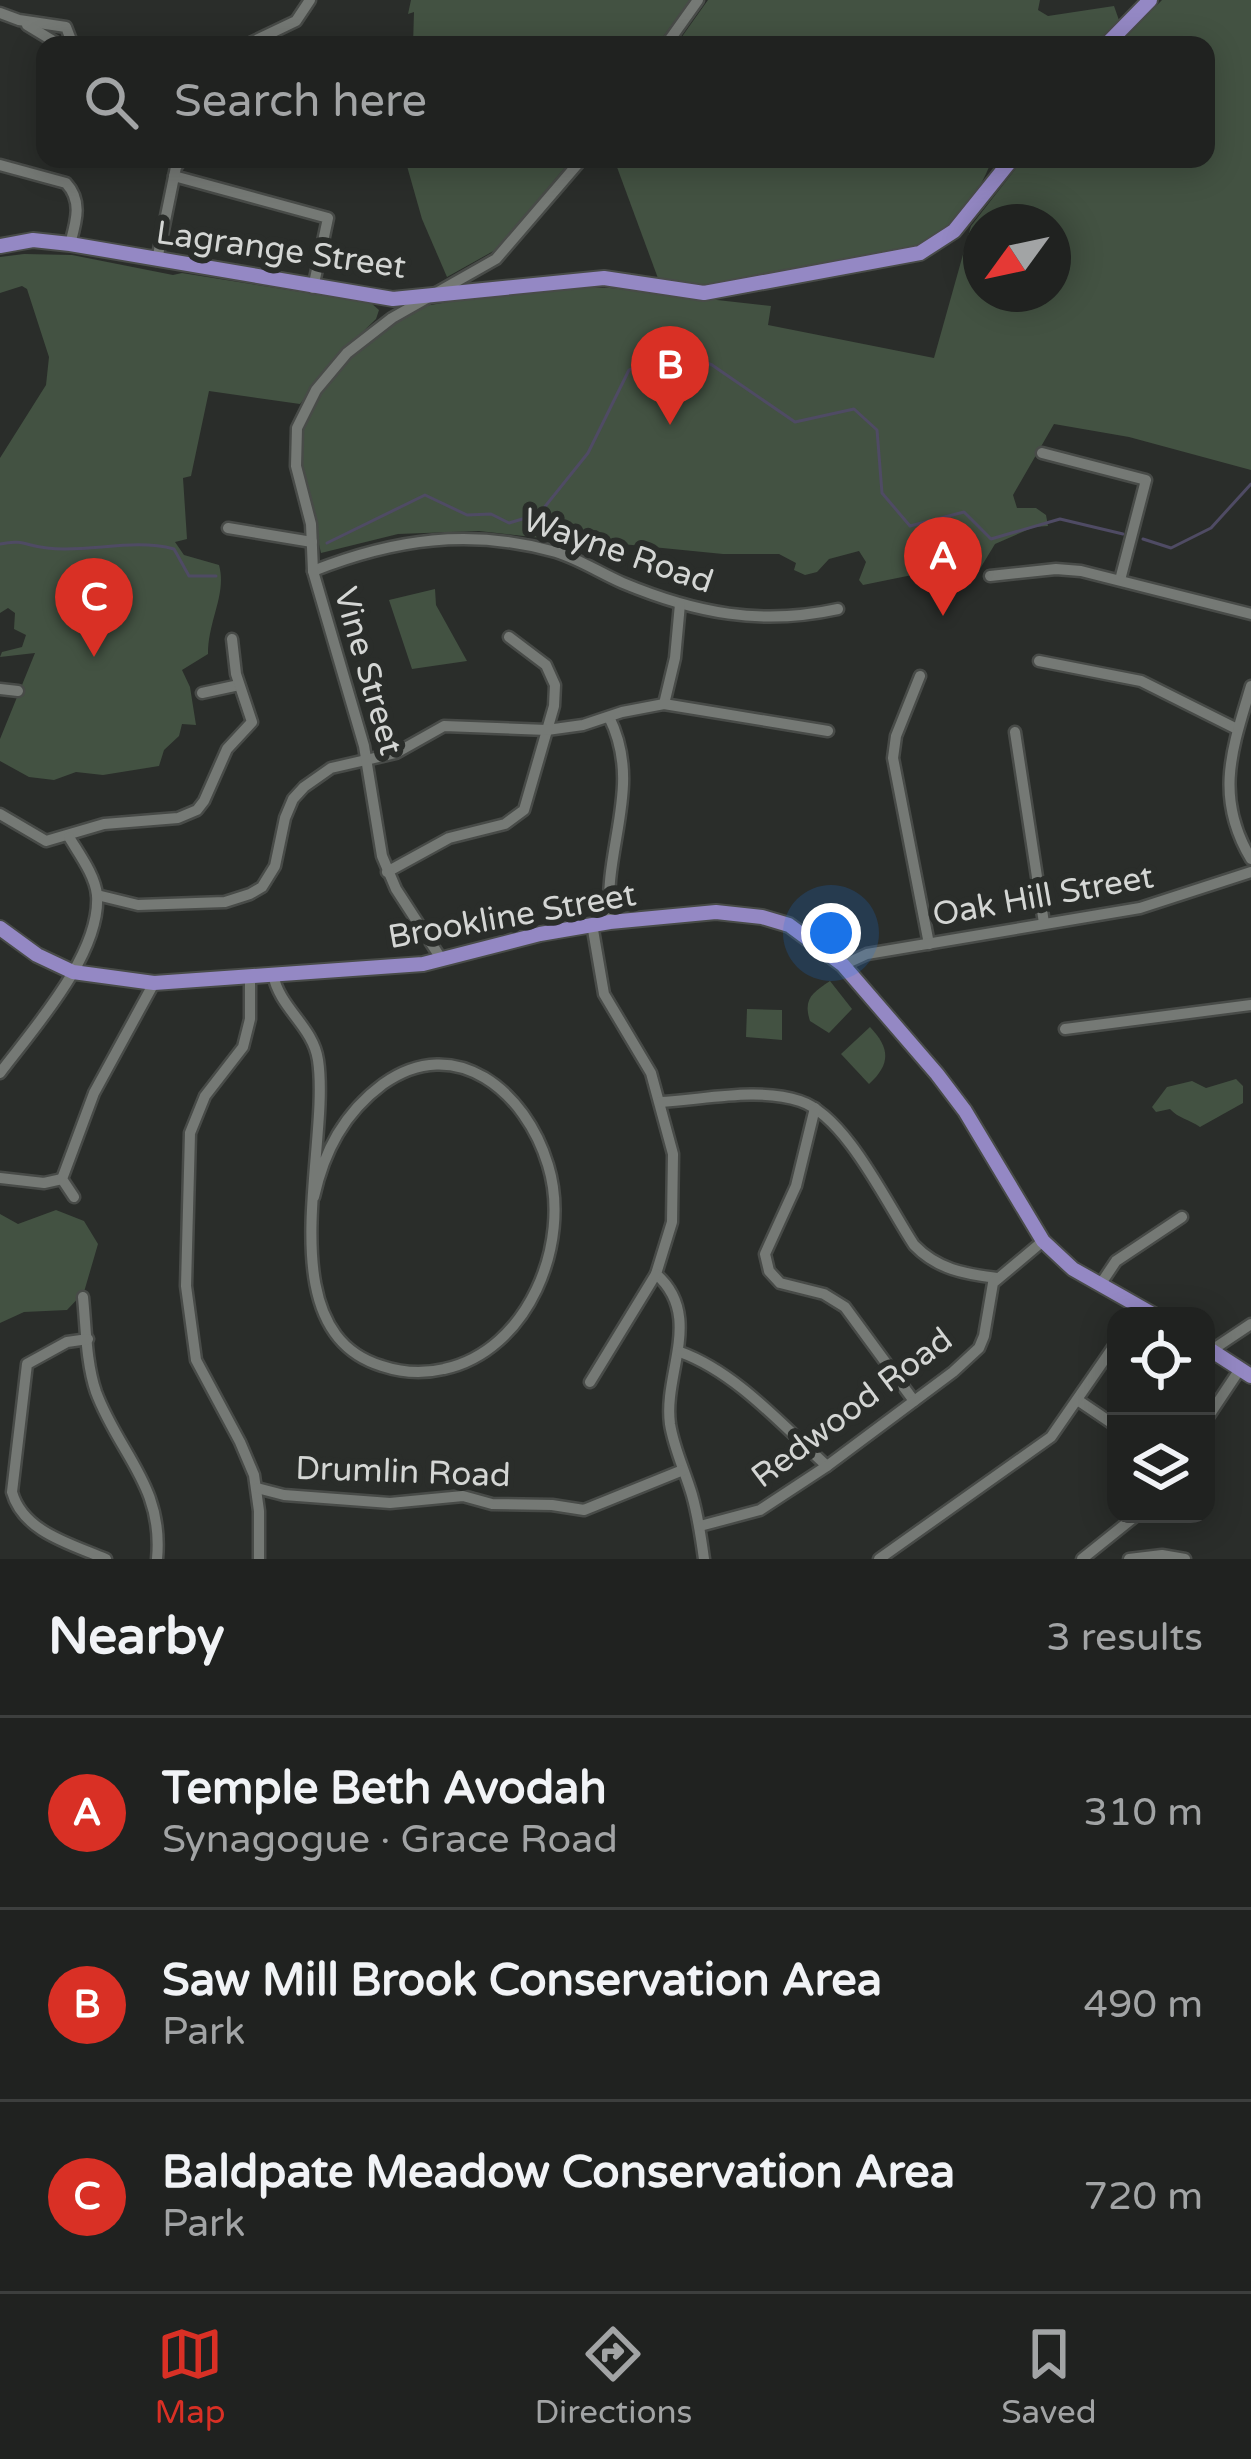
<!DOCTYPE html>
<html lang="en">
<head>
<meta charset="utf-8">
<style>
  :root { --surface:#202220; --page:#2d2f2d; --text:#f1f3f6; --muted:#a2a4a5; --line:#3d3f3e; --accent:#d93025 }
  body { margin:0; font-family:"Varela Round",sans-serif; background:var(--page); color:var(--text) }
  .controls { position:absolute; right:36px; bottom:36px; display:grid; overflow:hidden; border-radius:24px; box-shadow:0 6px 30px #0003 }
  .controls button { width:108px; height:108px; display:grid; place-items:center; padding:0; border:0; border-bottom:3px solid var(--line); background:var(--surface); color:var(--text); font:60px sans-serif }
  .compass { position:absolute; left:963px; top:204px; width:108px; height:108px; border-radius:50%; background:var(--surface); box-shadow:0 6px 30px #0003; rotate:237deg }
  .you { position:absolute; left:831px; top:933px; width:42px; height:42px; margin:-30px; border:9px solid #fff; border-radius:50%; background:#1a73e8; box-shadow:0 0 0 18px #1a73e833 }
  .badge { display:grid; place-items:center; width:78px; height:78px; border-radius:50%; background:var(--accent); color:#fff; font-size:39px; font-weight:700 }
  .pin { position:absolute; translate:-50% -99px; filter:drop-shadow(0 3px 6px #0008) }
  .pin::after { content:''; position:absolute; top:63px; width:42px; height:36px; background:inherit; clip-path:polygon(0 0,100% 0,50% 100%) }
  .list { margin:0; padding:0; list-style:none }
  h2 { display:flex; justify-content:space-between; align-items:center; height:156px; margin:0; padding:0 48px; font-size:51px }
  h2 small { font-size:39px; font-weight:400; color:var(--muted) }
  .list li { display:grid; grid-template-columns:78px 1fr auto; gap:36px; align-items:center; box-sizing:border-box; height:192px; padding:0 48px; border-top:3px solid var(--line) }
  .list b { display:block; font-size:45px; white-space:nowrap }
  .list p { margin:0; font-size:39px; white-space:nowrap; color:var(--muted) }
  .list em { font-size:39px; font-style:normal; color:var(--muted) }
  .icon { flex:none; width:66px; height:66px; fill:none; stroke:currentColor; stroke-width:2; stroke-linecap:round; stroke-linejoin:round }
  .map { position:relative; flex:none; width:1251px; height:1559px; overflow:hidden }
  .search { position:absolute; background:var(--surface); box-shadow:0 6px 30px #0003; left:36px; right:36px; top:36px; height:132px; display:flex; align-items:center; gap:30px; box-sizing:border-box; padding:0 42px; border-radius:24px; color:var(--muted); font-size:45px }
  .sheet { height:732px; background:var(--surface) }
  nav { display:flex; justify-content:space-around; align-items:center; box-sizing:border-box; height:168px; border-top:3px solid var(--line); background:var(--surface); font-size:33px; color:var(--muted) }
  nav a { display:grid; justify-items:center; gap:6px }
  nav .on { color:var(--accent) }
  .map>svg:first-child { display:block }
  .green { fill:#435242; fill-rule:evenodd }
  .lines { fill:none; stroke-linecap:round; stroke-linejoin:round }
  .stream { stroke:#4f4b64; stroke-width:3 }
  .minor-casing { stroke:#484b48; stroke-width:15 }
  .major-casing { stroke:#484b48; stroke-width:18 }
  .minor { stroke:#757975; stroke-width:10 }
  .major { stroke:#9488c4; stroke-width:14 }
  .labels { text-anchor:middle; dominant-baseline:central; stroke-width:12; stroke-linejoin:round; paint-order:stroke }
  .street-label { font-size:33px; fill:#d4d6d4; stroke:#2a2d2a }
</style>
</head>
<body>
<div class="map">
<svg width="1251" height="1559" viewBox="0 0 1251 1559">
  <rect width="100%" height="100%" fill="#2a2d2a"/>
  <!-- green -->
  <g class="green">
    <polygon points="411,0 690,0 657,45 413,45 414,12 408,14"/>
    <polygon points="708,0 1040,0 1038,10 1048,16 1114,6 1120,23 1097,45 676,45"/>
    <path d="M1162,0H1251V470L1129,437L1054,424L1013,495L1017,508H1036L1046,515L1048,526L1034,527L995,544L978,572L966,581L948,583L922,573L863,585L859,580L866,562L859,551L829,559L817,572L805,575L794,570L796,563L779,554H723L612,543L590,550L550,539L479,531L398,534L321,553L300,461L298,444L305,416L324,386L395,311L536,287L610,288L771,306L768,325L934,358L971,226L1023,159H1206V45H1118ZM981,222H1053V294H981Z"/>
    <polygon points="405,159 572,159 497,249 447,277 422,219"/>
    <path d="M614,159H992C978,198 957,221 922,245L696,287L659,281Z"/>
    <path d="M24,254L72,255L173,275L182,273L371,303L379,310L376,319L334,360L300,404L209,391L191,476L183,478L187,539L175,542L184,555L219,565C227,594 208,620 208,654L182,670L190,687L196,725L182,724L179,736L164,750L159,766L103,775L76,772L54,780L29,777L0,761V739L35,653L0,657L2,652L22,647L26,635L14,629L15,613L8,608L0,613V458L46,385L49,357L27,289L22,286L0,293V257Z"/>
    <polygon points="435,589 436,605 467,661 412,669 389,600"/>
    <path d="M830,981L852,1009L829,1033L810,1021C803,999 812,993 830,981Z"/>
    <polygon points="747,1009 782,1010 782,1040 746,1037"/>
    <path d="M870,1027C890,1048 891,1064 869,1084L841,1054Z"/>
    <path d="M1236,1079L1243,1086V1103L1200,1127C1190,1120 1178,1118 1170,1109L1156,1112L1152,1107L1167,1087L1192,1081L1206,1088Z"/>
    <polygon points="56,1210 84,1221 98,1244 84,1292 67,1310 24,1312 0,1323 0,1214 18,1224"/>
  </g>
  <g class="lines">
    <!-- stream -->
    <g class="stream">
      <polyline points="1143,539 1171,548 1211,528 1251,484"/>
      <polyline points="327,543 425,495 467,515 491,514 509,523 539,514 588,453 629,370 654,358 688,355 712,365 795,422 854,409 877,430 882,493 910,526 964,512 991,539 1060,519 1123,534"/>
      <path d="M0,544C24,539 26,546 47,548C89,553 132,538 174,549L189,576H216"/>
    </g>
    <!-- minor casing -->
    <g class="minor-casing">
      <g id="minor">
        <polyline points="0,13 19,20 66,27 71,40 60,45"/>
        <polyline points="27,25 60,45"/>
        <polyline points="246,45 296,21 310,0"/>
        <polyline points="666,45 698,0"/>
        <path d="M0,165L66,183C83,201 76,222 70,244"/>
        <polyline points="174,176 328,218 313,288"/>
        <polyline points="157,260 176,167 182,159"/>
        <polyline points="1042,453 1146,480 1120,580"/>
        <polyline points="228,528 312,542"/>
        <path d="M313,571C394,539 470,528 556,552C579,559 600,573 623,583C695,613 761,626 838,609"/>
        <polyline points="990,576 1056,569 1081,571 1251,614"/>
        <polyline points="1039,661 1141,681 1237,729"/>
        <polyline points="920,676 896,736 893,758 929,944"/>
        <path d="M1251,686C1232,749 1214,797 1251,859"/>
        <polyline points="0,689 18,691"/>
        <polyline points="202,693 239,685"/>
        <polyline points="664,704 675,658 680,604"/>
        <path d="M609,717C644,787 602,848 610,922"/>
        <polyline points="1015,732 1044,923"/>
        <polyline points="0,814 46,841 104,824 178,818 197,810 204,801 227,749 252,722 236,674 232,639"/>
        <polyline points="387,872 449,838 505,824 524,810 554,706 555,685 546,665 509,637"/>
        <polyline points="97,895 138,905 225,902 250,894 262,887 275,866 285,818 293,799 304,787 331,768 396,753 444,726 547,730 583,725 622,712 664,704 828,731"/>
        <path d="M592,924L604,994L651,1073L673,1154L672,1222L656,1274C704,1316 663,1373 670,1424C674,1449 685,1471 692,1495C698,1516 701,1537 704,1559"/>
        <polyline points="442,960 396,889 382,856 364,746 313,571 311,524 296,466 297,428 316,390 347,353 392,318 496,259 582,159"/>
        <polyline points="843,965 867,954 1140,908 1251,872"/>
        <path d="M273,974C279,1008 313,1026 318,1060C331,1148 266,1331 382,1366C403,1373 423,1374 444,1369C528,1351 572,1243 548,1165C526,1092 456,1032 383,1084C344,1113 324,1151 314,1197"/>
        <polyline points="250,977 250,1019 243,1047 205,1096 190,1133 186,1286 196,1360 240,1442 254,1475 259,1511 259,1559"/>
        <polyline points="1065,1029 1251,1005"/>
        <path d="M0,1073C33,1029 101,954 97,895C95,875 79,854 69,837"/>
        <path d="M660,1102C703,1100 758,1087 800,1101C846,1116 887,1204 914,1245C937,1269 964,1274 997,1278"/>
        <polyline points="815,1108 796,1186 765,1254 769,1271 780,1283 824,1294 845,1307 914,1401"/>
        <polyline points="0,1178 44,1183 62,1179"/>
        <polyline points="74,1197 62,1179 94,1093 154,983"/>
        <polyline points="1100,1285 1116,1261 1182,1217"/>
        <path d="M83,1297C86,1327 86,1363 96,1392C119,1454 164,1486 157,1559"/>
        <path d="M88,1339L67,1342L27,1364L12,1492C23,1532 71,1544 106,1559"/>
        <polyline points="1212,1350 1251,1324"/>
        <path d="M680,1352C736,1372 783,1426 827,1466"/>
        <polyline points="590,1382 656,1274"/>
        <polyline points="1079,1401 1116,1426"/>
        <polyline points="1206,1420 1240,1369"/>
        <polyline points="257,1488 284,1495 390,1503 463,1496 492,1504 552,1505 584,1510 683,1470"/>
        <polyline points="700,1526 760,1510 827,1466 953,1372 979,1348 984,1336 993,1283 1043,1241"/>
        <polyline points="879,1559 1051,1437 1116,1343"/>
        <polyline points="1082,1559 1138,1514"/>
        <polyline points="1129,1559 1162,1555 1185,1559"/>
      </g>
    </g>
    <!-- major casing -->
    <g class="major-casing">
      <g id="major">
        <polyline points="1106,45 1150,0"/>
        <polyline points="0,246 33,240 70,244 393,299 604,278 704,293 920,253 954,231 1012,159"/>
        <polyline points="0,928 37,955 73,972 154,983 423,964 540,934 610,922 716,912 762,917 789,925 843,965 937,1074 965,1111 1043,1241 1073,1269 1156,1316"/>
        <polyline points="1206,1347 1251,1376"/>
      </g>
    </g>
    <!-- minor -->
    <use href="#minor" class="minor"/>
    <!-- major -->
    <use href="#major" class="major"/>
  </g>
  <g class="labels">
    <!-- street labels -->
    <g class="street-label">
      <text transform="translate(281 250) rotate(8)">Lagrange Street</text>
      <text transform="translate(618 551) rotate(19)">Wayne Road</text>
      <text transform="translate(368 671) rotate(74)">Vine Street</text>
      <text transform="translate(1043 896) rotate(-10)">Oak Hill Street</text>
      <text transform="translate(512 916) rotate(-10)">Brookline Street</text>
      <text transform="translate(852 1408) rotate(-37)">Redwood Road</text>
      <text transform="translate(403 1472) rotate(2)">Drumlin Road</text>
    </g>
  </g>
</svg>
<div class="controls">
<button><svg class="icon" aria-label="locate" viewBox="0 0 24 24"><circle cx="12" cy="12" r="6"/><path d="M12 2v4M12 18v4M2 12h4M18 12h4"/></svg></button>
<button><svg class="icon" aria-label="layers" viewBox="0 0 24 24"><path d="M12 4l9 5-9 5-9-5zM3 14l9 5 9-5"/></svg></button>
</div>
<svg class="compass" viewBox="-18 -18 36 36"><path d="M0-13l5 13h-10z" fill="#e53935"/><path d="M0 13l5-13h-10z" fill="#a2a4a5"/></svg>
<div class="you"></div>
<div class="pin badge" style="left:943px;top:616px">A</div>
<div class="pin badge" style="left:670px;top:425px">B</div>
<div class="pin badge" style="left:94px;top:657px">C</div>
<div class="search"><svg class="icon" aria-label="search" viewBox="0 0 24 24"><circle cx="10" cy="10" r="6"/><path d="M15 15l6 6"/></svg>Search here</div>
</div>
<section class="sheet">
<h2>Nearby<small>3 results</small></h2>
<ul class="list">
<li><span class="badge">A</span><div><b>Temple Beth Avodah</b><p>Synagogue · Grace Road</p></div><em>310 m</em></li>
<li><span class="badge">B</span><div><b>Saw Mill Brook Conservation Area</b><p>Park</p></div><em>490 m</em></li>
<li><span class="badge">C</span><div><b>Baldpate Meadow Conservation Area</b><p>Park</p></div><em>720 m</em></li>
</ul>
</section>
<nav>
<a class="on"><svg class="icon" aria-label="map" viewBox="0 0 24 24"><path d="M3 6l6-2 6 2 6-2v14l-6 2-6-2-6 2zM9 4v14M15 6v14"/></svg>Map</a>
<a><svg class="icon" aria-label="directions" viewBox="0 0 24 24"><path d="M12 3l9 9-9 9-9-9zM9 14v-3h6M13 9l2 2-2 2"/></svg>Directions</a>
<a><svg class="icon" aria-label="saved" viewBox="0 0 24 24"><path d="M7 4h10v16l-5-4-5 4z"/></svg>Saved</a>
</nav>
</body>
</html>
